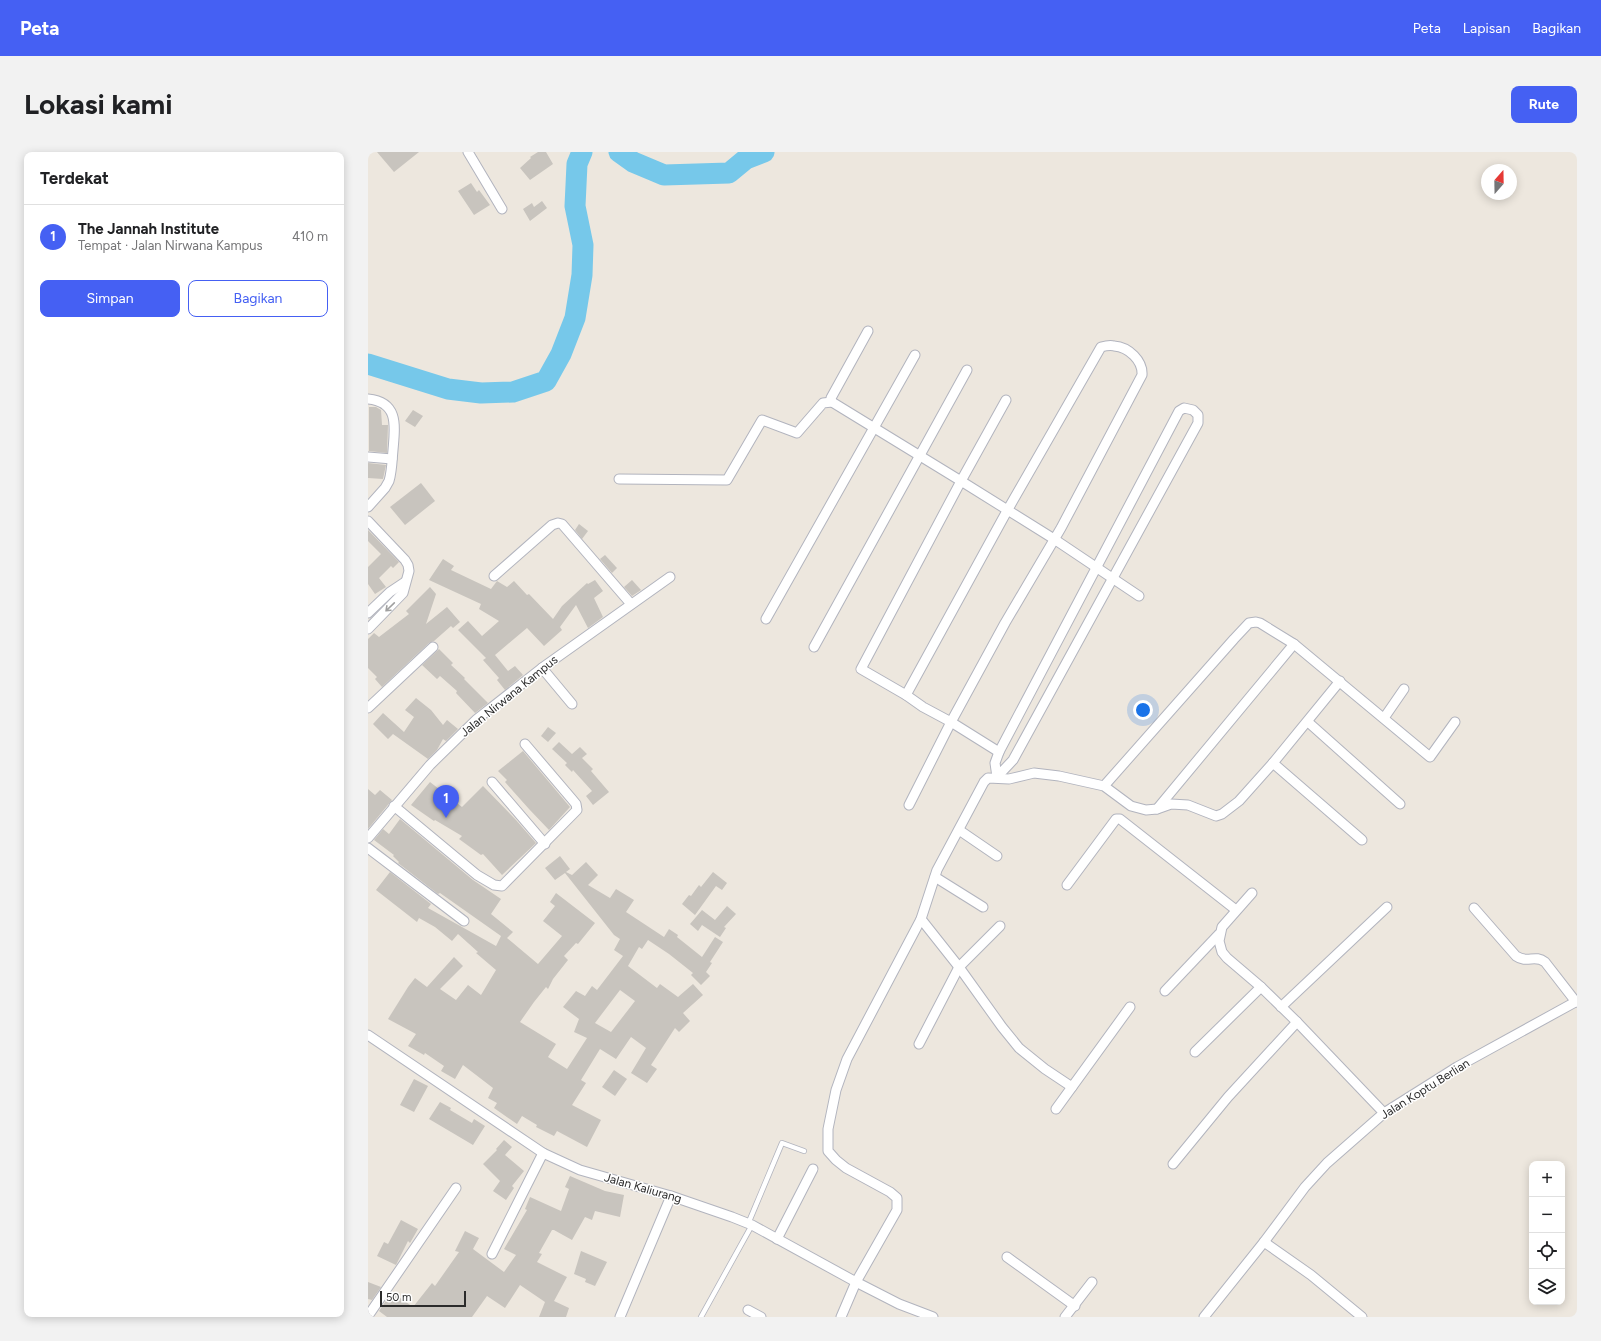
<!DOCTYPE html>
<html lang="id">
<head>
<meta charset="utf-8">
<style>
  :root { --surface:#fff; --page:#f2f2f2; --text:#202124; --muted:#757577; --line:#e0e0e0; --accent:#4560f3 }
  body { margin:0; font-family:Figtree,sans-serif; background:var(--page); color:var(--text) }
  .controls { position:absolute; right:12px; bottom:12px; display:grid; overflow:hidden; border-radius:8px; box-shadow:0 2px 10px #0003 }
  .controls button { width:36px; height:36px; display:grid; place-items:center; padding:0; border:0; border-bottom:1px solid var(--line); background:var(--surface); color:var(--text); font:20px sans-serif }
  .compass { position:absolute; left:1113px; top:12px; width:36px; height:36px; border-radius:50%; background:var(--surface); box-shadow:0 2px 10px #0003; rotate:20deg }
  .scale { position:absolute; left:12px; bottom:10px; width:86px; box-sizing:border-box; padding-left:4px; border:2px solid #2b2b2b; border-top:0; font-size:11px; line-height:14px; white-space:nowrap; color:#2b2b2b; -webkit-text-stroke:3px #fff; paint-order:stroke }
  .you { position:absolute; left:775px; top:558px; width:14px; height:14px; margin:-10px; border:3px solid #fff; border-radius:50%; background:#1a73e8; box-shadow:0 0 0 6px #1a73e833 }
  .badge { display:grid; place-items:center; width:26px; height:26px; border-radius:50%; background:var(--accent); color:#fff; font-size:13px; font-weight:700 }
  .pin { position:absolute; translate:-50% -33px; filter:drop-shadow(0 1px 2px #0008) }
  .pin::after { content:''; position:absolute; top:21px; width:14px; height:12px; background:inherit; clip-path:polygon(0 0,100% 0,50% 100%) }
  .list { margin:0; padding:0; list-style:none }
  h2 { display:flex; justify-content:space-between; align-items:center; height:52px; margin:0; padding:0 16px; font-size:17px }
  h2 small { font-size:13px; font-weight:400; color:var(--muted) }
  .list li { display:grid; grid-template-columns:26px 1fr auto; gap:12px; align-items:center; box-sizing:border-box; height:64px; padding:0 16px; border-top:1px solid var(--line) }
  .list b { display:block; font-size:15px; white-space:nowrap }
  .list p { margin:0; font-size:13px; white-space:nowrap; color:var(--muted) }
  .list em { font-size:13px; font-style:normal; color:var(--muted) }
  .actions { display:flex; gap:8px; padding:12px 16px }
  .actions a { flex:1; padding:9px 0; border:1px solid var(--accent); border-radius:8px; text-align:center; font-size:14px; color:var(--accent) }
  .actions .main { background:var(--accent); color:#fff }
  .icon { flex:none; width:22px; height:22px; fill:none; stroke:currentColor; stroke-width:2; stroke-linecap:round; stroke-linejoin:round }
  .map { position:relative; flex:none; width:1209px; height:1165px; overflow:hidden; border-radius:8px }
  header { display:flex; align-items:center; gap:24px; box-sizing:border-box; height:56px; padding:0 20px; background:var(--accent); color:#fff }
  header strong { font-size:19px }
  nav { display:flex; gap:22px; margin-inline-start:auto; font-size:14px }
  .intro { display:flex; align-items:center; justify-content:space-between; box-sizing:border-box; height:96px; padding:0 24px }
  h1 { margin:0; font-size:28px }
  .button { padding:10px 18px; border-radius:8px; background:var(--accent); color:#fff; font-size:14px; font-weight:700 }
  main { display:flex; gap:24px; padding:0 24px }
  aside { flex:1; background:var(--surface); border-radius:8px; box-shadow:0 2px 10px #0003 }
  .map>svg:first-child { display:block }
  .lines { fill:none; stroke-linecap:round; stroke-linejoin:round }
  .river { stroke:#76c8ea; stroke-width:21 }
  .building { fill:#c8c4be; fill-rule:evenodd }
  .lane-casing { stroke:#b2b4be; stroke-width:6 }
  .street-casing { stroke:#b2b4be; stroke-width:11 }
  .lane { stroke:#fff; stroke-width:4.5 }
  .street { stroke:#fff; stroke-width:9 }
  .oneway { stroke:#a0a0a0 }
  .labels { text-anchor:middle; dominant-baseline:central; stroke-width:3; stroke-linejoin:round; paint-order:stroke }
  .street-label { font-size:12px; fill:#2b2b2b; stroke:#fff }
</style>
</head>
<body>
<header>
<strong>Peta</strong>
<nav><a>Peta</a><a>Lapisan</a><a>Bagikan</a></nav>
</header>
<div class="intro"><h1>Lokasi kami</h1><a class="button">Rute</a></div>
<main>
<aside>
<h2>Terdekat<small></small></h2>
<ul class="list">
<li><span class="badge">1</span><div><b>The Jannah Institute</b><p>Tempat · Jalan Nirwana Kampus</p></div><em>410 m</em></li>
</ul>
<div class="actions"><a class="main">Simpan</a><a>Bagikan</a></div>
</aside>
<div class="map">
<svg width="1209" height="1165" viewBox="0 0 1209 1165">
  <rect width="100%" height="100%" fill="#ede7de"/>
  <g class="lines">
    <!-- river -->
    <g class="river">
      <polyline points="251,0 265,10 296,23 361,21 378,7 396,0"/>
      <polyline points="0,212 80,237 113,241 145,240 178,229 193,202 207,166 214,123 215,93 207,54 209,12 214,0"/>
    </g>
  </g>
  <!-- building -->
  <g class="building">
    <polygon points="9,0 51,0 26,20"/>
    <polygon points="170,0 178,0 185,12 162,28 152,16 163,6 162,5"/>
    <polygon points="103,31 109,40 111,38 122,53 106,63 90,39"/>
    <polygon points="174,49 179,56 162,69 155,57 164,51 166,55"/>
    <polygon points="1,255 8,255 13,258 14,273 20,273 19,301 1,299"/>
    <polygon points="45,258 55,264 47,275 37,269"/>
    <polygon points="0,311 18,313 15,327 0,326"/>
    <polygon points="53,331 67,349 37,373 22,355"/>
    <polygon points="211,372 220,379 214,387 207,378"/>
    <polygon points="0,378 31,410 25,416 23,414 11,426 18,435 7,442 0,432 0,415 13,402 0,389"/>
    <polygon points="237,403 249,416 244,421 232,407"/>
    <polygon points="75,407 86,414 83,418 123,437 129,429 139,435 146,429 159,443 161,442 185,467 194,454 219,431 220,432 227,428 235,439 226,446 235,465 220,476 208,453 192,475 194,478 176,494 159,476 127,503 140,519 147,514 155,523 137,538 129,528 131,526 115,508 118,506 90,478 100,469 114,484 131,469 111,457 113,452 61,428"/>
    <polygon points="264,428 273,438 264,444 256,435"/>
    <polygon points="62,435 68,442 58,472 79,455 92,470 85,476 83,474 66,489 61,491 14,535 7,527 9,525 0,516 0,487 6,481 11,485 41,462 38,459"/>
    <polygon points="71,497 85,511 83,513 97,526 96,527 120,551 107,561 88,541 89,539 72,524 69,527 54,513"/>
    <polygon points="48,546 63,558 75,573 79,568 90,577 78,589 75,587 69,598 60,607 25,582 20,587 5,572 15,561 36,580 46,565 37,558"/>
    <polygon points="180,575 188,581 180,590 173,584"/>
    <polygon points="191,590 204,602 212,595 219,602 214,606 225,617 223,619 241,640 225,653 218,644 224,639 205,618 204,620 197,613 199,611 184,597"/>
    <polygon points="155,599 202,655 181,678 161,657 137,630 139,628 130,619"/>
    <polygon points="62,630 94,655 115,634 148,668 168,691 134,723 115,702 113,703 91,687 94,684 67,668 66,669 43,653"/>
    <polygon points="0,637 7,643 12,638 24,648 0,677"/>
    <path d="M32,667L105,728L133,747L123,762L145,780L139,786L170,812L194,784L175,769L187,754L182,750L188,741L227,771L210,792L208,791L196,804L200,808L185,827L180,837L178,835L166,850L152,870L188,892L180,905L199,917L219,886L206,880L211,867L195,855L208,839L217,844L224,834L229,838L255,804L246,798L252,787L246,783L197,721L187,728L177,716L192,704L202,717L198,720L204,723L218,710L230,723L220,733L242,746L248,737L266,748L258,760L296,785L301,777L310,783L309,785L334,805L347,785L355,790L342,810L344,811L338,820L342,824L333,833L323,823L325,821L301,802L280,788L274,797L271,795L260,814L289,836L292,832L310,845L325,832L335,843L315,861L322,869L311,880L307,876L283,913L289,917L279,931L263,921L278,896L263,885L248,907L232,897L213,928L218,931L204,953L233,968L219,995L189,979L186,984L168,975L169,973L154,964L149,972L126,956L129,951L120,946L125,936L95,913L87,927L73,919L76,914L57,901L56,903L40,894L48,882L20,867L40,835L47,826L59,835L86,805L95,814L72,837L88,848L100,833L113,843L128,818L108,801L110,800L90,782L84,789L67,775L51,766L49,770L8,738L22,720L63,752L60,756L128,794L133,784L72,741L70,742L30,711L31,710L25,704L26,703L6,688L15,677L21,682ZM252,838L267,849L243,880L227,871Z"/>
    <polygon points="345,720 359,731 354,738 348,734 327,763 314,752 321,743 323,744 331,733 333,735"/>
    <polygon points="359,754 368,762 356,775 358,776 352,785 334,773 330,779 322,772 334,758 347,768"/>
    <polygon points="246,918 259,927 247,944 234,935"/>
    <polygon points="46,927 60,934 46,960 32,953"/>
    <polygon points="72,950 83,956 82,958 104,971 106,967 117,974 105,993 61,967"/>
    <polygon points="136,988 144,995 137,1003 156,1019 144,1034 146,1036 138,1048 125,1039 132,1029 115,1012 129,998 128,997"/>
    <polygon points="202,1024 237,1039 256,1043 252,1065 227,1059 224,1068 217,1065 204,1088 186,1078 184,1078 171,1101 174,1102 169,1110 199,1125 186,1149 201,1156 198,1165 171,1165 177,1150 152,1133 137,1156 119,1144 104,1165 19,1165 11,1159 24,1140 45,1155 64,1131 67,1134 91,1100 87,1099 97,1079 111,1086 105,1097 136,1120 148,1103 136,1097 159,1058 157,1057 162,1045 193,1059 201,1037 197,1035"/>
    <polygon points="33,1068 50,1077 42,1091 40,1089 28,1113 9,1104 16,1090 20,1092"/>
    <polygon points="213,1099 239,1110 227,1134 217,1130 218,1127 206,1122"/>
    <polygon points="0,1130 13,1135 4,1148 0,1147"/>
  </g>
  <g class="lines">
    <!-- lane casing -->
    <g class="lane-casing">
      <g id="lane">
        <polyline points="380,1072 414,991 436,999"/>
        <polyline points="333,1165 384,1073"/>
      </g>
    </g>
    <!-- street casing -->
    <g class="street-casing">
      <g id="street">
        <polyline points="100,0 134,57"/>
        <polyline points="500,179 463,246 464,250 593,329 638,248"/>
        <path d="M0,247C31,250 27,274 25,298C24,308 24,319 21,329L17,336L0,355"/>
        <polygon points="816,256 825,258 830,263 830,271 645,608 629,625 627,611 631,600 811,259"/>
        <polyline points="0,305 24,307"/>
        <polyline points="251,327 359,328 394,268 429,281 455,251 464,250"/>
        <polyline points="0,369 37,408 40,413 41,419 35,441 0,477"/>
        <polyline points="126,424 184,373 190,371 194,372 263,452"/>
        <polyline points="0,461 22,440 37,430"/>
        <polyline points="398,467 547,203"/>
        <polyline points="446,495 599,218"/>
        <polyline points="174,516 204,552"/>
        <path d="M538,543L639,359L733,195C737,194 742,193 746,194C761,195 775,209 774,223L693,376L637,471L583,570L541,653"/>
        <polyline points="0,556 65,495"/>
        <polyline points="1016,566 1036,537"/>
        <polyline points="940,570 1032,652"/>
        <polyline points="631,600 583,570 555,555 538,543 493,517 593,329 686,387 771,444"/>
        <polyline points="905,611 994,688"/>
        <polyline points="124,630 177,692"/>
        <polyline points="736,634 866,487 881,471 888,470 892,471 926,492 1062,605 1087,570"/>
        <polyline points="26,654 109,723 126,733 134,734 209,658 208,652 203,646 157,592"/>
        <polyline points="789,657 926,492"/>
        <polyline points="591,678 629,704"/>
        <polyline points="0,686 62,613 109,567 174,516 302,425"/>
        <polyline points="0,696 96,769"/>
        <polyline points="567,725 615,755"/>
        <polyline points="699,733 748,667 752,667 868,758"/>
        <polyline points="884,741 854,775 851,789 854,800 859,806 893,835 929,870 1016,961"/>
        <path d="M1106,756L1148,804C1159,812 1167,802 1177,810L1208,850"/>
        <polyline points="553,767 591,815 634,875 651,896 677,917 704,935"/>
        <polyline points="797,839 851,782"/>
        <polyline points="913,855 1019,755"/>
        <polyline points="0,883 175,1001 212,1018 303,1044 364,1065 384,1073 488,1130 531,1152 565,1165"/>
        <polyline points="551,892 591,815 632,774"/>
        <polyline points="827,900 893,835"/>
        <polyline points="688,957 762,855"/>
        <polyline points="805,1012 860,945 929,870"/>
        <polyline points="409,1087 445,1017"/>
        <polyline points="896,1090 943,1123 994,1165"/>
        <polyline points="124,1102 175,1001"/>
        <polyline points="639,1105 707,1154"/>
        <polyline points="380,1158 393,1165"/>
        <polyline points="0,1164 88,1036"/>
        <polyline points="252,1165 303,1044"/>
        <polyline points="473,1165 488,1130 529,1058 529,1046 522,1040 478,1016 468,1008 460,999 460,977 468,938 479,907 553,767 569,718 616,630 620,626 641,627 666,621 691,624 736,634 763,654 778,658 789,657 803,652 820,653 848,664 854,662 871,649 905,611 972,529"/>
        <polyline points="697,1165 724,1130"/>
        <polyline points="836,1165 896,1090 937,1035 959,1011 1016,961 1089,915 1209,849"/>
      </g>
    </g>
    <!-- lane -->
    <use href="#lane" class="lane"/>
    <!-- street -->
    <use href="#street" class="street"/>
  </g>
  <!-- one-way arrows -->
  <defs><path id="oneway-shaft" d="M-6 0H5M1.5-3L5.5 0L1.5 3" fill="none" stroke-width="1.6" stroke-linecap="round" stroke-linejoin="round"/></defs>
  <use class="oneway" href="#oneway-shaft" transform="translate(22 455) rotate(136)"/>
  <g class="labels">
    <!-- street labels -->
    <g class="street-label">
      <text transform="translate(141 544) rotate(-39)">Jalan Nirwana Kampus</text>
      <text transform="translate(1057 937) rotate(-32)">Jalan Koptu Berlian</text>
      <text transform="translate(275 1036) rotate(16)">Jalan Kaliurang</text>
    </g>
  </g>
</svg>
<div class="controls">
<button>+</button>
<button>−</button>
<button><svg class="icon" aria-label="locate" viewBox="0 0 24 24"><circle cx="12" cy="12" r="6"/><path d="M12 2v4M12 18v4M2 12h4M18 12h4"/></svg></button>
<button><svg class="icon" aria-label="layers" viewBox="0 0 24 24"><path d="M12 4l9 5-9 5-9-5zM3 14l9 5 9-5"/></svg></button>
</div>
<svg class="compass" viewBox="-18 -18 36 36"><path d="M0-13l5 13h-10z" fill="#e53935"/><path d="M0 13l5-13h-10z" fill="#757577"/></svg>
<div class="scale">50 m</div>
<div class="you"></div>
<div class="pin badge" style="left:78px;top:666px">1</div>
</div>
</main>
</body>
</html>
